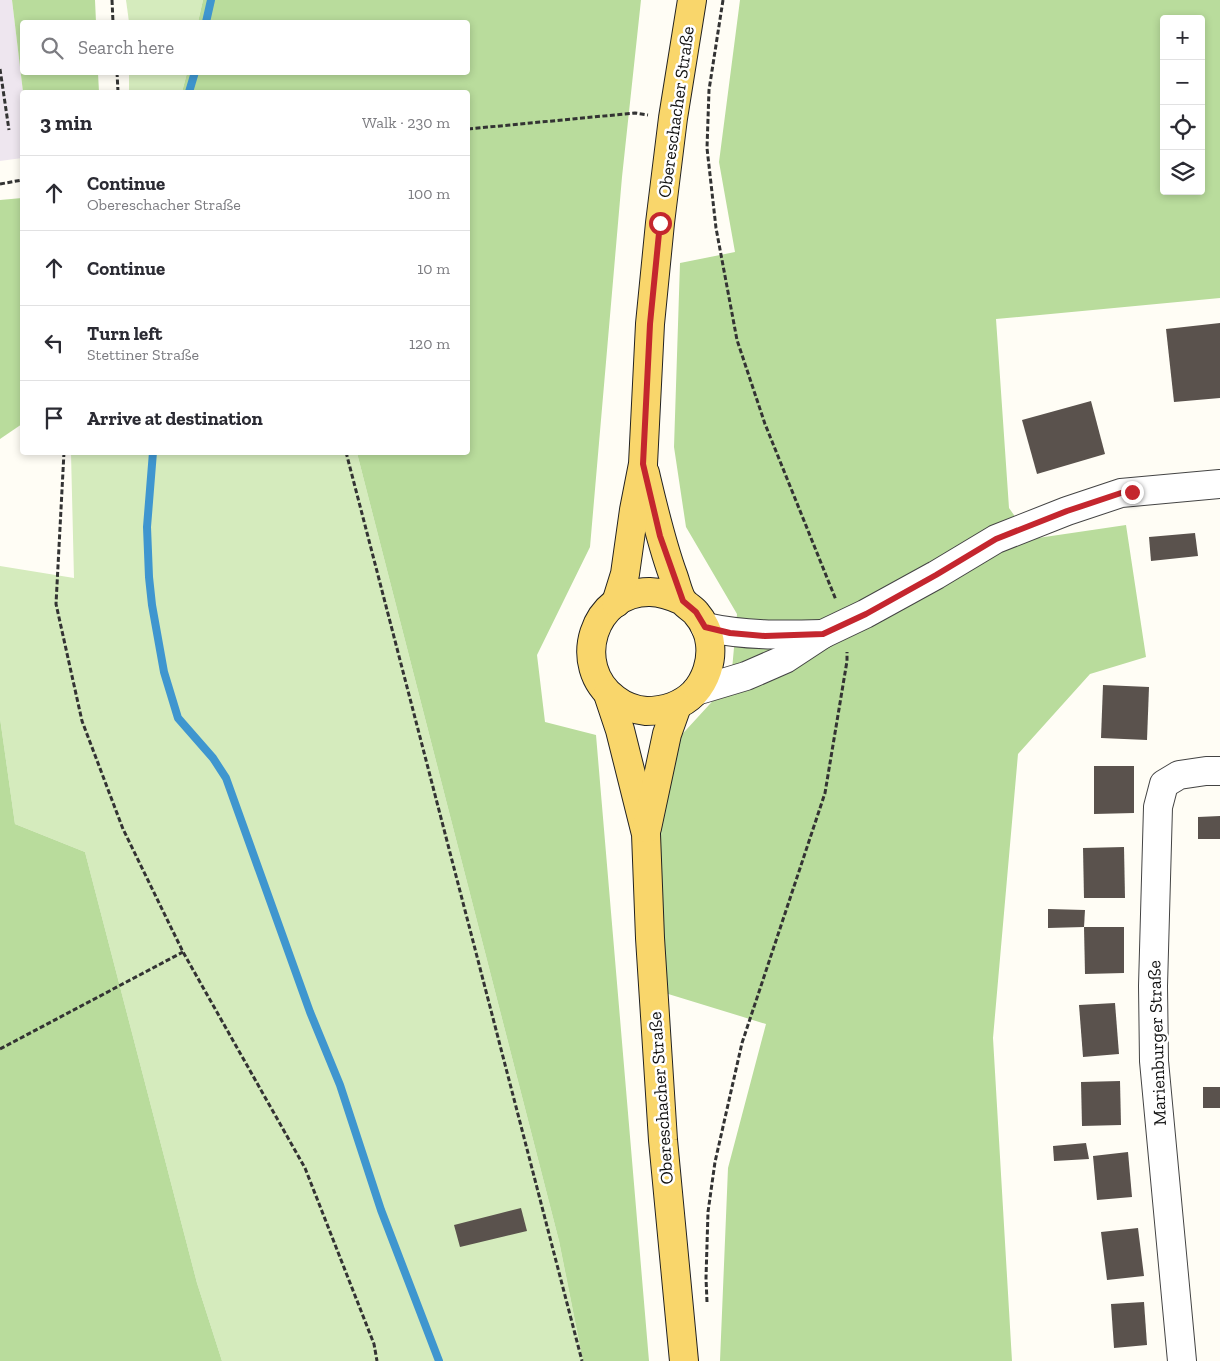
<!DOCTYPE html>
<html lang="en">
<head>
<meta charset="utf-8">
<style>
  :root { --surface:#fff; --page:#f2f2f3; --text:#2b2b33; --muted:#7c7c81; --line:#e1e1e2 }
  body { margin:0; font-family:"Zilla Slab",serif; background:var(--page); color:var(--text) }
  .controls { position:absolute; right:15px; top:15px; display:grid; overflow:hidden; border-radius:5px; box-shadow:0 2px 8px #0003 }
  .controls button { width:45px; height:45px; display:grid; place-items:center; padding:0; border:0; border-bottom:1px solid var(--line); background:var(--surface); color:var(--text); font:25px sans-serif }
  .stop { position:absolute; width:15px; height:15px; margin:-11px; border:4px solid #c4262e; border-radius:50%; background:#fff }
  .stop.end { background:#c4262e; border-color:#fff; box-shadow:0 1px 5px #0008 }
  .list { margin:0; padding:0; list-style:none }
  h2 { display:flex; justify-content:space-between; align-items:center; height:65px; margin:0; padding:0 20px; font-size:21px }
  h2 small { font-size:16px; font-weight:400; color:var(--muted) }
  .list li { display:grid; grid-template-columns:32px 1fr auto; gap:15px; align-items:center; box-sizing:border-box; height:75px; padding:0 20px; border-top:1px solid var(--line) }
  .list b { display:block; font-size:19px; white-space:nowrap }
  .list p { margin:0; font-size:16px; white-space:nowrap; color:var(--muted) }
  .list em { font-size:16px; font-style:normal; color:var(--muted) }
  .icon { flex:none; width:28px; height:28px; fill:none; stroke:currentColor; stroke-width:2; stroke-linecap:round; stroke-linejoin:round }
  .map { position:relative; flex:none; width:1220px; height:1361px; overflow:hidden }
  .search { position:absolute; background:var(--surface); box-shadow:0 2px 8px #0003; left:20px; top:20px; width:450px; height:55px; display:flex; align-items:center; gap:12px; box-sizing:border-box; padding:0 18px; border-radius:5px; color:var(--muted); font-size:19px }
  .panel { position:absolute; background:var(--surface); box-shadow:0 2px 8px #0003; left:20px; top:90px; width:450px; height:365px; border-radius:5px }
  .map>svg:first-child { display:block }
  .industrial { fill:#eee6ef }
  .green { fill:#d5ebbd }
  .forest { fill:#b9dc9c; fill-rule:evenodd }
  .lines { fill:none; stroke-linecap:round; stroke-linejoin:round }
  .stream { stroke:#3f96cf; stroke-width:8 }
  .building { fill:#5a524d }
  .minor-casing { stroke:#444; stroke-width:30 }
  .major-casing { stroke:#222; stroke-width:30 }
  .path { stroke:#333; stroke-width:3; stroke-dasharray:5 2.5; stroke-linecap:butt }
  .minor { stroke:#fff; stroke-width:28 }
  .major { stroke:#f9d66b; stroke-width:28 }
  .route { stroke:#c4262e; stroke-width:6 }
  .labels { text-anchor:middle; dominant-baseline:central; stroke-width:5; stroke-linejoin:round; paint-order:stroke }
  .street-label { font-size:18px; fill:#111; stroke:#fff }
</style>
</head>
<body>
<div class="map">
<svg width="1220" height="1361" viewBox="0 0 1220 1361">
  <rect width="100%" height="100%" fill="#fffdf5"/>
  <!-- industrial -->
  <polygon class="industrial" points="0,0 12,0 23,92 22,158 0,161"/>
  <!-- green -->
  <g class="green">
    <polygon points="126,0 203,0 198,22 129,22"/>
    <polygon points="129,73 129,72 187,73 182,92 129,92"/>
    <polygon points="71,453 357,453 559,1241 583,1361 222,1361 197,1283 85,852 15,824 0,718 0,566 74,578"/>
  </g>
  <!-- forest -->
  <g class="forest">
    <polygon points="12,0 95,0 96,22 22,22 22,72 98,73 99,92 23,92"/>
    <polygon points="203,0 641,0 622,177 590,547 537,655 545,722 596,735 649,1361 583,1361 559,1241 357,453 468,452 468,92 182,92 187,73 468,72 468,22 198,22"/>
    <path d="M740,0H1220V298L996,319L1009,508L1031,539L1126,525L1146,657L1090,674L1018,754L993,1038L1012,1361H720L728,1168L766,1024L665,993L655,815L675,742L731,681L737,614L686,527L674,447L680,263L735,252L719,162ZM1164,19H1201V191H1164Z"/>
    <polygon points="22,198 22,424 0,439 0,200"/>
    <polygon points="0,718 15,824 85,852 197,1283 222,1361 0,1361"/>
  </g>
  <g class="lines">
    <!-- stream -->
    <g class="stream">
      <polyline points="206,22 211,0"/>
      <polyline points="189,92 195,72"/>
      <polyline points="153,452 147,527 149,577 152,605 164,672 178,718 213,758 226,778 310,1012 340,1085 381,1210 439,1361"/>
    </g>
  </g>
  <!-- building -->
  <g class="building">
    <polygon points="1220,323 1220,398 1174,402 1166,329"/>
    <polygon points="1091,401 1105,454 1037,474 1022,420"/>
    <polygon points="1195,533 1198,556 1151,561 1149,537"/>
    <polygon points="1103,685 1149,687 1147,740 1101,738"/>
    <polygon points="1094,766 1134,766 1134,813 1094,814"/>
    <polygon points="1220,816 1220,839 1198,839 1198,817"/>
    <polygon points="1124,847 1125,898 1084,898 1083,848"/>
    <polygon points="1048,909 1085,910 1084,927 1048,928"/>
    <polygon points="1084,927 1124,927 1124,973 1085,974"/>
    <polygon points="1115,1003 1119,1054 1083,1057 1079,1005"/>
    <polygon points="1120,1081 1121,1125 1082,1126 1081,1082"/>
    <rect x="1203" y="1087" width="17" height="21"/>
    <polygon points="1086,1143 1089,1159 1054,1161 1053,1146"/>
    <polygon points="1128,1152 1132,1197 1097,1200 1093,1156"/>
    <polygon points="521,1208 527,1231 460,1247 454,1225"/>
    <polygon points="1138,1228 1144,1276 1107,1280 1101,1232"/>
    <polygon points="1144,1302 1147,1345 1114,1348 1111,1304"/>
  </g>
  <g class="lines">
    <!-- minor casing -->
    <g class="minor-casing">
      <g id="minor">
        <path d="M705,627C745,636 783,635 823,634"/>
        <polyline points="696,691 746,676 785,659 823,634 865,614 936,575 996,539 1067,511 1121,493 1220,484"/>
        <polyline points="1182,1361 1154,1061 1153,986 1158,807 1164,784 1179,775 1206,771 1220,771"/>
      </g>
    </g>
    <!-- major casing -->
    <g class="major-casing">
      <g id="major">
        <path d="M645,473C653,507 661,542 673,575C676,583 678,593 682,600C685,605 692,608 696,613C703,621 709,633 710,644C712,661 706,680 694,693C681,706 664,711 646,711C635,710 624,706 615,699C570,666 593,591 650,592C662,592 672,596 683,601"/>
        <polyline points="616,603 625,574 634,510 643,464 650,324 660,223 673,118 692,0"/>
        <polyline points="608,694 620,730 646,834 650,938 663,1140 684,1361"/>
        <polyline points="647,828 667,734 677,706"/>
      </g>
    </g>
    <!-- path -->
    <g class="path">
      <polyline points="112,0 113,22"/>
      <polyline points="723,0 709,90 707,148 716,228 737,340 765,424 836,600"/>
      <polyline points="0,69 9,130"/>
      <polyline points="117,72 118,92"/>
      <polyline points="468,129 635,113 648,115"/>
      <polyline points="0,184 22,180"/>
      <polyline points="64,452 56,604 82,721 123,829 183,952 305,1168 374,1344 377,1361"/>
      <polyline points="346,452 582,1361"/>
      <polyline points="0,1049 183,952"/>
      <polyline points="707,1302 706,1278 708,1212 715,1162 742,1043 825,793 847,661 847,652"/>
    </g>
    <!-- minor -->
    <use href="#minor" class="minor"/>
    <!-- major -->
    <use href="#major" class="major"/>
  </g>
  <g class="lines">
    <!-- route -->
    <polyline class="route" points="660,223 650,324 643,464 660,536 683,601 696,612 705,627 730,633 765,636 823,634 866,614 936,575 996,539 1067,511 1121,493 1132,492"/>
  </g>
  <g class="labels">
    <!-- street labels -->
    <g class="street-label">
      <text transform="translate(676 112) rotate(-82)">Obereschacher Straße</text>
      <text transform="translate(1157 1043) rotate(-92)">Marienburger Straße</text>
      <text transform="translate(661 1098) rotate(-94)">Obereschacher Straße</text>
    </g>
  </g>
</svg>
<div class="controls">
<button>+</button>
<button>−</button>
<button><svg class="icon" aria-label="locate" viewBox="0 0 24 24"><circle cx="12" cy="12" r="6"/><path d="M12 2v4M12 18v4M2 12h4M18 12h4"/></svg></button>
<button><svg class="icon" aria-label="layers" viewBox="0 0 24 24"><path d="M12 4l9 5-9 5-9-5zM3 14l9 5 9-5"/></svg></button>
</div>
<div class="stop" style="left:660px;top:223px"></div>
<div class="stop end" style="left:1132px;top:492px"></div>
<div class="search"><svg class="icon" aria-label="search" viewBox="0 0 24 24"><circle cx="10" cy="10" r="6"/><path d="M15 15l6 6"/></svg>Search here</div>
<section class="panel">
<h2>3 min<small>Walk · 230 m</small></h2>
<ul class="list">
<li><svg class="icon" aria-label="ahead" viewBox="0 0 24 24"><path d="M12 20V5M6 11l6-6 6 6"/></svg><div><b>Continue</b><p>Obereschacher Straße</p></div><em>100 m</em></li>
<li><svg class="icon" aria-label="ahead" viewBox="0 0 24 24"><path d="M12 20V5M6 11l6-6 6 6"/></svg><div><b>Continue</b></div><em>10 m</em></li>
<li><svg class="icon" aria-label="left" viewBox="0 0 24 24"><path d="M17 20v-9H6M10 6l-5 5 5 5"/></svg><div><b>Turn left</b><p>Stettiner Straße</p></div><em>120 m</em></li>
<li><svg class="icon" aria-label="arrive" viewBox="0 0 24 24"><path d="M6 21V4h12l-3 4 3 4H6"/></svg><div><b>Arrive at destination</b></div></li>
</ul>
</section>
</div>
</body>
</html>
